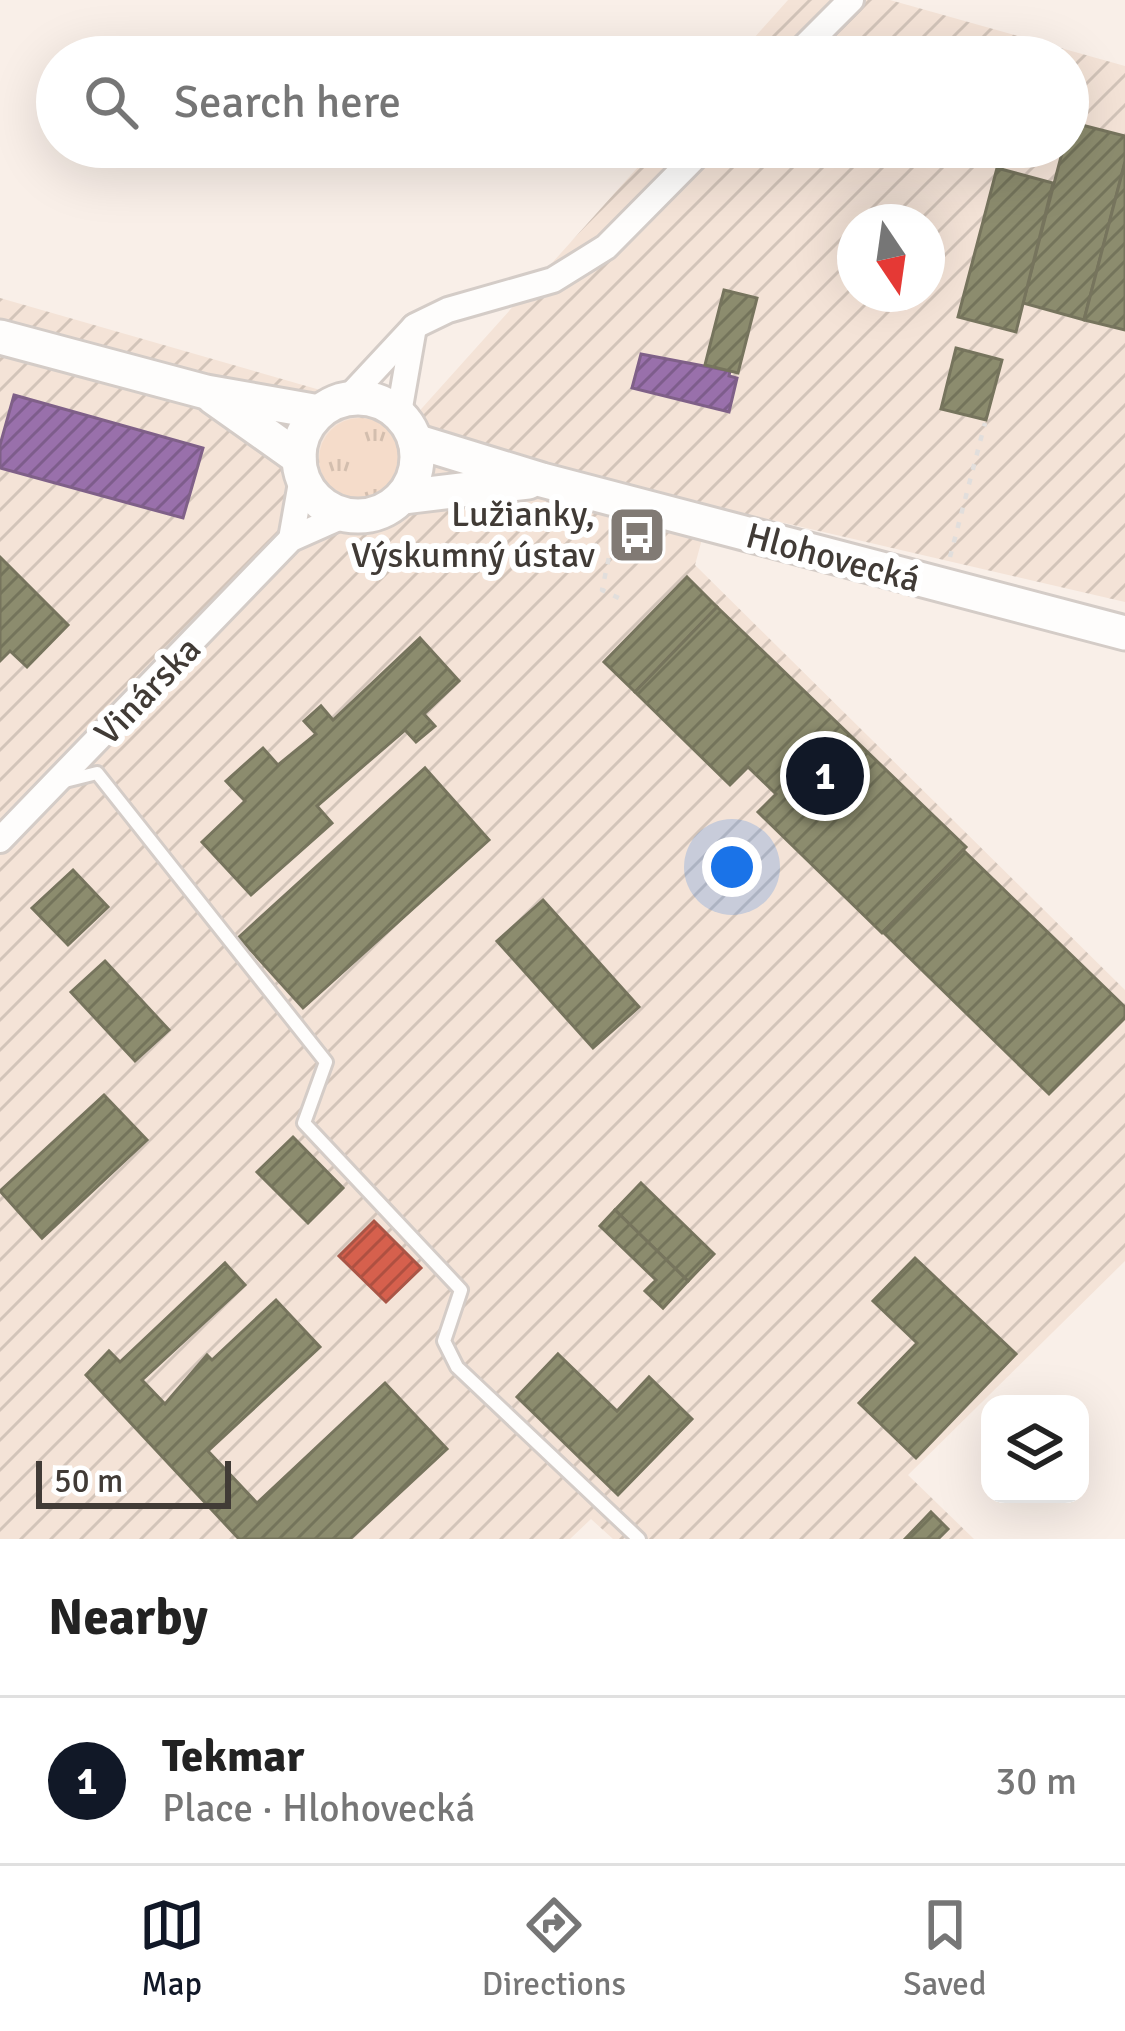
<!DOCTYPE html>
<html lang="en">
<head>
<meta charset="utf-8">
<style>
  :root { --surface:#fff; --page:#f6f6f6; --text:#222; --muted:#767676; --line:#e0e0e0; --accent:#111827 }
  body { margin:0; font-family:Signika,sans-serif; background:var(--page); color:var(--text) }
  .controls { position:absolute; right:36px; bottom:36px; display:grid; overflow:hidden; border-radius:24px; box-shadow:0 12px 48px #0002 }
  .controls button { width:108px; height:108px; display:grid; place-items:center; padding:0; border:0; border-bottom:3px solid var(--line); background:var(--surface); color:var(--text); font:60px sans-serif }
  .compass { position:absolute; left:837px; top:204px; width:108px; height:108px; border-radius:50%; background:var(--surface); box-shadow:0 12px 48px #0002; rotate:167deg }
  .scale { position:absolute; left:36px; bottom:30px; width:195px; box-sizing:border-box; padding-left:12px; border:6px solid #413b36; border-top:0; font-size:33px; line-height:42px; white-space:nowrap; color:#413b36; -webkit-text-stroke:9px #fff; paint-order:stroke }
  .you { position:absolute; left:732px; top:867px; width:42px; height:42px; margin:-30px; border:9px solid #fff; border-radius:50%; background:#1a73e8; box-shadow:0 0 0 18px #1a73e833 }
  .badge { display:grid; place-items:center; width:78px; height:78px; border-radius:50%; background:var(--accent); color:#fff; font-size:39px; font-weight:700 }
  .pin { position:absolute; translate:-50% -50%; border:6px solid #fff; box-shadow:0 3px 12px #0006 }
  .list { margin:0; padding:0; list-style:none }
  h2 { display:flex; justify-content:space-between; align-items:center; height:156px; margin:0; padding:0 48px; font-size:51px }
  h2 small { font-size:39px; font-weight:400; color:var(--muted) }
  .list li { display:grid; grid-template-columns:78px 1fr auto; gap:36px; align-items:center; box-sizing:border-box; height:168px; padding:0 48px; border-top:3px solid var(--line) }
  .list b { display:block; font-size:45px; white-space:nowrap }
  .list p { margin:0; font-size:39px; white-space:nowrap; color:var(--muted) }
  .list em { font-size:39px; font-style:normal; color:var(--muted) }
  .icon { flex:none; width:66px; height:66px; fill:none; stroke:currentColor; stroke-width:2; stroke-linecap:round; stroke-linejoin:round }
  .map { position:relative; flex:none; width:1125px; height:1539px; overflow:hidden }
  .search { position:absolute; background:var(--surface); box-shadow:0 12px 48px #0002; left:36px; right:36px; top:36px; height:132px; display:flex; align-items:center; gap:30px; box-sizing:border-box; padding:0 42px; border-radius:66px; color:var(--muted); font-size:45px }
  .sheet { height:324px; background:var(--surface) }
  nav { display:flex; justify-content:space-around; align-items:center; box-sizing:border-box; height:168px; border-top:3px solid var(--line); background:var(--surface); font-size:33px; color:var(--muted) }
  nav a { display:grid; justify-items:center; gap:6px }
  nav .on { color:var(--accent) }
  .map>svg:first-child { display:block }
  .industrial { fill:url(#industrial-furrows); fill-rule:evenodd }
  .grass { fill:url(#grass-tufts) }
  .shops { fill:url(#shops-hatch); stroke:#a95546; stroke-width:3 }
  .offices { fill:url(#offices-hatch); stroke:#7f6088; stroke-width:3 }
  .industry { fill:url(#industry-hatch); stroke:#76745d; stroke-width:3 }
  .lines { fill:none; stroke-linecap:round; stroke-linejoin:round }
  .lane-casing { stroke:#d4ccc7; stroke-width:18 }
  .street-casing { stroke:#d4ccc7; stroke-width:30 }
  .secondary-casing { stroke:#d4ccc7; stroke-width:39 }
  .path { stroke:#e1dedc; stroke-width:4.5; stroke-dasharray:6 9; stroke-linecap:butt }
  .lane { stroke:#fefdfc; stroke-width:12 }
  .street { stroke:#fefdfc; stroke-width:24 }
  .secondary { stroke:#fefdfc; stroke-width:33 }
  .labels { text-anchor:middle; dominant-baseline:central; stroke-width:12; stroke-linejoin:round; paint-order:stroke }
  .poi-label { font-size:36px; fill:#413b36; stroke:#fff; text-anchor:end }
  .street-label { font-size:36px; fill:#413b36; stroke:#fff }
</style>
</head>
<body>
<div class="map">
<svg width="1125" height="1539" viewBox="0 0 1125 1539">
  <defs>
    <pattern id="industrial-furrows" width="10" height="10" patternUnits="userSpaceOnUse" patternTransform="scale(3)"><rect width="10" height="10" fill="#f4e3d7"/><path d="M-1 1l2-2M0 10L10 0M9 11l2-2" fill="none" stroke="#d2c4b9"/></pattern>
    <pattern id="grass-tufts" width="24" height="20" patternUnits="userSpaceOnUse" patternTransform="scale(3)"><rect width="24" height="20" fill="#f5dcca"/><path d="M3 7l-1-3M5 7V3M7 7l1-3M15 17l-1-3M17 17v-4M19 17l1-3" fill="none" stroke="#d3beae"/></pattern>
    <pattern id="shops-hatch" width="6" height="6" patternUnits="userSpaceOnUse" patternTransform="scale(3)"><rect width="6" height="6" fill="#d6604d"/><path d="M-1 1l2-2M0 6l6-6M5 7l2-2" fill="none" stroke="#af5041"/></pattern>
    <pattern id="offices-hatch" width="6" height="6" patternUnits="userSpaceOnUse" patternTransform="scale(3)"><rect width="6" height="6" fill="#9970ab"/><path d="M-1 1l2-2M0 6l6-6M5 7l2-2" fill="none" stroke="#7e5d8c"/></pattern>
    <pattern id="industry-hatch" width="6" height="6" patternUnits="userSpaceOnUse" patternTransform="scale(3)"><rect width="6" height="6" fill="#8c8c6e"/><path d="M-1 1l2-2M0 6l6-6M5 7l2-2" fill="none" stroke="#74745b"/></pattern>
  </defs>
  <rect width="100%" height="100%" fill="#f9efe8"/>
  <!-- industrial -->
  <path class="industrial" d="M788,0H890L1125,66V602L711,506L695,565L1125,990V1261L908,1475L974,1539H613L591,1519L570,1539H0V298L414,417L656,147H1068V57H737ZM855,222H927V294H855Z"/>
  <!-- grass -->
  <circle class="grass" cx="360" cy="459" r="41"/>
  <!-- shops -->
  <polygon class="shops" points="374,1221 421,1268 386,1302 339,1256"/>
  <!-- offices -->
  <g class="offices">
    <polygon points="641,354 730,371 729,376 737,378 729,412 632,388"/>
    <polygon points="14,395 203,448 183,518 0,468 0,445"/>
  </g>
  <!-- industry -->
  <g class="industry">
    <polygon points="1070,122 1125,136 1125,162 1084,320 1023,303"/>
    <polygon points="1125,162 1125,330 1084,320"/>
    <polygon points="997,168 1053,183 1016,332 958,317"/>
    <polygon points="724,290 757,298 738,373 705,365"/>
    <polygon points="956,348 1002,360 986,420 941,409"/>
    <polygon points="0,557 68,625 27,667 10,651 0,661"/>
    <polygon points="687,577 717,607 635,692 604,662"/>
    <polygon points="717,607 966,847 882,933 758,812 776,794 748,767 730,785 635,692"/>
    <polygon points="420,638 459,681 424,714 435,726 416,742 405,730 317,806 332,823 251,895 202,842 245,801 226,781 263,748 278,765 316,734 304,721 321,706 333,720"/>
    <polygon points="425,768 489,840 303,1008 239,937"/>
    <polygon points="963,850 1125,1007 1125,1018 1049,1094 883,932"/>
    <polygon points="73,870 108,907 68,945 32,908"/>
    <polygon points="543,900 639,1007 593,1048 497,941"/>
    <polygon points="105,961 169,1030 135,1061 71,992"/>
    <polygon points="104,1095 147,1140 42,1238 0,1191"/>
    <polygon points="293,1137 343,1188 308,1223 257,1172"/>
    <polygon points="641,1183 714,1254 688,1281 615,1210"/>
    <polygon points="615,1210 688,1281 663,1308 645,1291 656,1280 600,1226"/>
    <polygon points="915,1258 1016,1354 916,1458 859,1403 917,1343 873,1301"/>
    <polygon points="225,1263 245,1285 142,1380 165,1404 207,1355 212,1360 276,1300 320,1347 208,1451 257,1503 385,1383 447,1449 350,1539 239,1539 86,1375 109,1351 120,1362"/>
    <polygon points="558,1354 617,1411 649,1377 692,1419 618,1495 517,1397"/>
    <polygon points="931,1512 948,1529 938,1539 905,1539"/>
  </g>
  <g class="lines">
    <!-- lane casing -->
    <g class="lane-casing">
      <polyline id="lane" points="65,781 97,773 326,1062 304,1123 461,1290 444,1341 457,1367 639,1539"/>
    </g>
    <!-- street casing -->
    <g class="street-casing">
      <g id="street">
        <polyline points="794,57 851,0"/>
        <polyline points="348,398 415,326 448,310 553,280 606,247 705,147"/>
        <polyline points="399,413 414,327"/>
        <polyline points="291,539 302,477"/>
        <polyline points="0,840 291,539 345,515"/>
      </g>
    </g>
    <!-- secondary casing -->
    <g class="secondary-casing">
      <g id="secondary">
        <polyline points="0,337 206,392 319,412"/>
        <polyline points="213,397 299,458"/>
        <circle cx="358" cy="457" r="59"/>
        <polyline points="415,441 542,480 1125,633"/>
        <polyline points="403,497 528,482"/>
      </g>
    </g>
    <!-- path -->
    <g class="path">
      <polyline points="615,529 602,590 625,601"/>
      <polyline points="950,557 985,423"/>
    </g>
    <!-- lane -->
    <use href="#lane" class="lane"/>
    <!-- street -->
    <use href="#street" class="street"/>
    <!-- secondary -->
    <use href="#secondary" class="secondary"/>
  </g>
  <!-- icons -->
  <defs>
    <g id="bus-square" transform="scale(3)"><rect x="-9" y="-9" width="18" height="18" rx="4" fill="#817a74" stroke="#fff"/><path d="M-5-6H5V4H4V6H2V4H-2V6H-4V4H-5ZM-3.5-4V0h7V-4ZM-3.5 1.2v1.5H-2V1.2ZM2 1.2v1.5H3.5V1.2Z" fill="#fff"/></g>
  </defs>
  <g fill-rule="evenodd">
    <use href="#bus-square" x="637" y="535"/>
  </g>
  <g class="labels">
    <!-- poi labels -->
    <g class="poi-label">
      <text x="595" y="514">Lužianky,<tspan x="595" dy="41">Výskumný ústav</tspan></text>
    </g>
    <!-- street labels -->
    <g class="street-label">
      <text transform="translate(833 558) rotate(15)">Hlohovecká</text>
      <text transform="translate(148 691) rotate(-46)">Vinárska</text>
    </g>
  </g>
</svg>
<div class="controls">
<button><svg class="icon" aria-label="layers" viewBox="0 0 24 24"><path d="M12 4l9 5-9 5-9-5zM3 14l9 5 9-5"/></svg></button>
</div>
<svg class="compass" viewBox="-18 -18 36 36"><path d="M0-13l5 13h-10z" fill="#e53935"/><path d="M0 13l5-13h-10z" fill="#767676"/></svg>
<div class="scale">50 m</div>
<div class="you"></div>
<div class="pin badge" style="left:825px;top:776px">1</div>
<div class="search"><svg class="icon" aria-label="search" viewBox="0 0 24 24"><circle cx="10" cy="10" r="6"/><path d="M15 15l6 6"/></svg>Search here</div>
</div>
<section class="sheet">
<h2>Nearby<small></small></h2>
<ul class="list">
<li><span class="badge">1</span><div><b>Tekmar</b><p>Place · Hlohovecká</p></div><em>30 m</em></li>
</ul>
</section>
<nav>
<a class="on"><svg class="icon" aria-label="map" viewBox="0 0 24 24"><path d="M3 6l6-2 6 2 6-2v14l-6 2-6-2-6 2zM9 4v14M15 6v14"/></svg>Map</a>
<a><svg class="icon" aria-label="directions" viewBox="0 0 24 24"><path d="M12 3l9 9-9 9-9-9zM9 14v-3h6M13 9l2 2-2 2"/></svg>Directions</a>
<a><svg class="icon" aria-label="saved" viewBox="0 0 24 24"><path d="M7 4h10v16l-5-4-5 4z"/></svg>Saved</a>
</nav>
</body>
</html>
